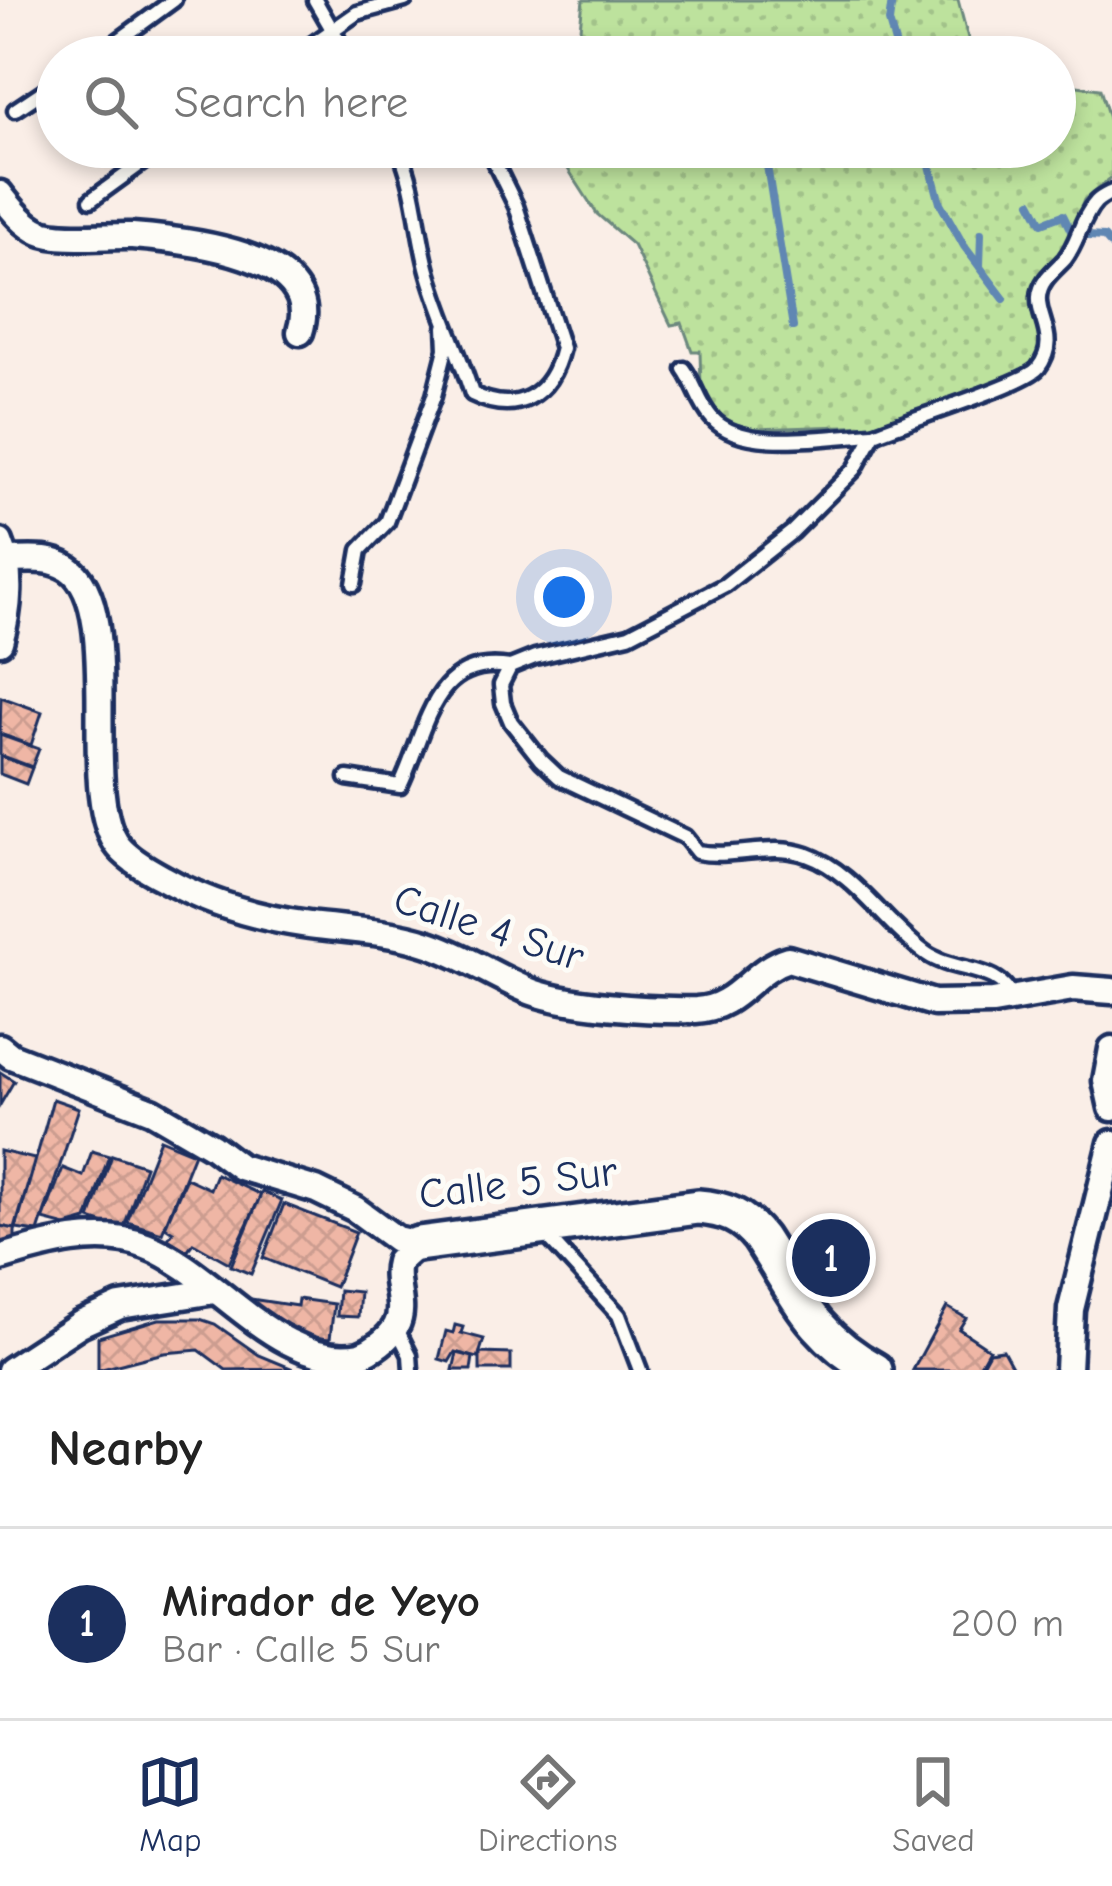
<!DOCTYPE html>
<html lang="en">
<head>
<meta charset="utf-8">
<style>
  :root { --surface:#fff; --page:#f2f2f2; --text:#222; --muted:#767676; --line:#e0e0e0; --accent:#1b2f5e }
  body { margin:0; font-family:"Comic Neue",sans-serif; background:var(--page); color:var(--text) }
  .you { position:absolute; left:564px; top:597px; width:42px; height:42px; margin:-30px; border:9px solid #fff; border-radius:50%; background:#1a73e8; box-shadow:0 0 0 18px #1a73e833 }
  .badge { display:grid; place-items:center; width:78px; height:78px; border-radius:50%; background:var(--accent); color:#fff; font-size:39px; font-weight:700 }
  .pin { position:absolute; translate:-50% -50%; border:6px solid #fff; box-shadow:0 3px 12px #0006 }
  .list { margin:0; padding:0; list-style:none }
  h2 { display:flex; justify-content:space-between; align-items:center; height:156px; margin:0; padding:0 48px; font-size:51px }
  h2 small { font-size:39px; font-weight:400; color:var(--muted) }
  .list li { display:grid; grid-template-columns:78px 1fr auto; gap:36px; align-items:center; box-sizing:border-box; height:192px; padding:0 48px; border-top:3px solid var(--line) }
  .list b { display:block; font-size:45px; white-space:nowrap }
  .list p { margin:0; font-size:39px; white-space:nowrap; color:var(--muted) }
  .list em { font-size:39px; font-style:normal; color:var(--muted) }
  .icon { flex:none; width:66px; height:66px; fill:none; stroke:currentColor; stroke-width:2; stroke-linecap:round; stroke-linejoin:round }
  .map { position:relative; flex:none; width:1112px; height:1370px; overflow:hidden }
  .search { position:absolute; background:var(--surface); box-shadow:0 6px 18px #0003; left:36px; right:36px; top:36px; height:132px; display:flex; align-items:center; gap:30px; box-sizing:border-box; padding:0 42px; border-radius:66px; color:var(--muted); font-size:45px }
  .sheet { height:348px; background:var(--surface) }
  nav { display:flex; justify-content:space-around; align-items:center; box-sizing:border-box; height:168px; border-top:3px solid var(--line); background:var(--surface); font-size:33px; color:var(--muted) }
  nav a { display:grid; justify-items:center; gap:6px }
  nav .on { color:var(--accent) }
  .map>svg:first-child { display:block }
  .park { fill:url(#park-dots); stroke:#6c887e; stroke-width:3 }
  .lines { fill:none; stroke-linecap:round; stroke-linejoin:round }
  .stream { stroke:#6187b3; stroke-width:8 }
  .building { fill:url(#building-cross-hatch); stroke:#1b2f5e; stroke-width:3 }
  .lane-casing { stroke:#1b2f5e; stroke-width:21 }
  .street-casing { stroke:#1b2f5e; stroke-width:33 }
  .secondary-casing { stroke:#1b2f5e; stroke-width:42 }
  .lane { stroke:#fdfcf7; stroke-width:12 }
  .street { stroke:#fdfcf7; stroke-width:24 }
  .secondary { stroke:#fdfcf7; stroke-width:33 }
  .labels { text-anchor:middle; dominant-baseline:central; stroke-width:10; stroke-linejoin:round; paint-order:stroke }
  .street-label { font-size:42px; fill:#1b2f5e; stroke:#fdfcf7 }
</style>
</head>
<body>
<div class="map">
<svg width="1112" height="1370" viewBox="0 0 1112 1370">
  <defs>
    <pattern id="park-dots" width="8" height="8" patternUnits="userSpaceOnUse" patternTransform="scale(3)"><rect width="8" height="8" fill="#bde29d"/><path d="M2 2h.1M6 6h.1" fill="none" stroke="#a2c28a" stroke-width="1.8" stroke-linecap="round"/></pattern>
    <pattern id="building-cross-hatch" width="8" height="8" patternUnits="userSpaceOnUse" patternTransform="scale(3)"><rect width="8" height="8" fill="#efb6a5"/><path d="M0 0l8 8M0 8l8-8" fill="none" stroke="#cc9d90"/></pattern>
  </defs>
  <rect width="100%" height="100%" fill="#faeee7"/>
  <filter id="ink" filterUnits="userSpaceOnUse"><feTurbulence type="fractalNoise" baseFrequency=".00833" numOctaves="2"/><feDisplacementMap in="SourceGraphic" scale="24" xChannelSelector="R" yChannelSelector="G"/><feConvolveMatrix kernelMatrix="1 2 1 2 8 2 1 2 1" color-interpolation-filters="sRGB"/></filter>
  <g filter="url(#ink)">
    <!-- park -->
    <g class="park">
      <polygon points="583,0 958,0 973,57 577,57"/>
      <polygon points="1055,83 1100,89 1112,128 1112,177 1084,200 1063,254 1046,270 1036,307 1043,329 1038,356 1023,374 875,425 754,429 724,421 709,407 701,388 700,351 692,351 682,323 671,325 633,245 597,214 568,169 564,147 1055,147"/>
    </g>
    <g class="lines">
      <!-- stream -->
      <g class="stream">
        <polyline points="892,0 889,22 899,57"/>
        <polyline points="852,43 863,57"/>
        <polyline points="764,147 793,327"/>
        <polyline points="925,147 940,203 964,246 1004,299"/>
        <polyline points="1031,202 1042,223 1063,215 1073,235 1104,237 1112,246"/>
        <polyline points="980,267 981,233"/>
      </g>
    </g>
    <!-- building -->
    <g class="building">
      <polygon points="1,697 42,712 31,745 0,734"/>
      <polygon points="0,735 39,749 32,767 0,755"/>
      <polygon points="0,756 32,768 26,784 0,774"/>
      <polygon points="0,1072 14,1081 0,1105"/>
      <polygon points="53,1099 79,1108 38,1232 16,1229"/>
      <polygon points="160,1139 194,1153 162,1233 127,1222"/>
      <polygon points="0,1151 35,1159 15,1229 0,1226"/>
      <polygon points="92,1151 109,1156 87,1220 66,1226 43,1220 63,1168 83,1176"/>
      <polygon points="112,1155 145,1166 123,1230 90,1219"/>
      <polygon points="216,1174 261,1195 229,1263 193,1243 187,1251 168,1239 173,1232 165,1227 186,1178 210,1189"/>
      <polygon points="262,1192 282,1200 251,1274 231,1266"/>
      <polygon points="284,1204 356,1232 335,1287 263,1258"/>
      <polygon points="0,1226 15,1229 15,1243 0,1244"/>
      <polygon points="339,1290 360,1292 358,1317 337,1316"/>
      <polygon points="251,1299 297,1306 298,1299 334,1304 330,1339 295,1335 256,1308"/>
      <polygon points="947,1307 966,1318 959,1329 989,1349 977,1370 913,1370"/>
      <polygon points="159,1319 200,1319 215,1324 259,1355 293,1369 226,1370 199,1350 164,1353 98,1370 98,1337"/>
      <polygon points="455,1325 463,1327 461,1333 484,1339 478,1358 455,1352 449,1362 439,1359 446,1331 453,1333"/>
      <polygon points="1003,1350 1014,1370 979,1370 989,1352"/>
      <polygon points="457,1353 473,1357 471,1370 453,1370"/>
      <polygon points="480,1353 511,1354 511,1370 480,1370"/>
    </g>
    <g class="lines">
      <!-- lane casing -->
      <g class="lane-casing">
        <g id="lane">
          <polyline points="315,0 348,57"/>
          <polyline points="96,57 174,0"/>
          <polyline points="294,57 357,13 405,0"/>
          <polyline points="15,110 57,82"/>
          <path d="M398,147C417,190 416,224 427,267C438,310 459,351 472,394C517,416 551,396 562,348L516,206L487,147"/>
          <polyline points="91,200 164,147"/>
          <path d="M684,369C695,384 699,404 712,418C742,453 830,436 874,434"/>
          <polyline points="354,584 360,550 387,522 434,396 446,349 445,327"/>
          <path d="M347,778L400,786C426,734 431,654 510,667"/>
          <path d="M1012,999C1002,965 954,973 927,954C886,926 855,872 807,855C772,842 734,859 697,852L685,837L559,777L541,760L511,722L503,703L501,685L510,667L535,657L629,635L725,585L792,532L855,469L874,434C904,421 1025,384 1038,368C1060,339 1037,319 1039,297C1040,280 1055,270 1065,259C1079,241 1081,218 1096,202C1101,197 1106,195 1112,192"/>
          <polyline points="543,1232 619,1315 640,1370"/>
          <polyline points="396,1327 410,1355 411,1370"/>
        </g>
      </g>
      <!-- street casing -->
      <g class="street-casing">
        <g id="street">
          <path d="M0,194C11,208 24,225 40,232C60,241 109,235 132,236C183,240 326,253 300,332"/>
          <path d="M0,542C13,572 9,611 0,642"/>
          <path d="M6,560C26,560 50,556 68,568C127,606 76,795 119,847C130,860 148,870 163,878C209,904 257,918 309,925C349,930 388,931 426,943C461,954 492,975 525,989C562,1006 654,1011 696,1010C738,1008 751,970 788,959L934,1003L993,1002L1073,988L1112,991"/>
          <polyline points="0,1047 11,1056 152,1111 212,1146 240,1167 316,1190 355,1209 396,1239 418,1244"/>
          <polyline points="1112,1049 1106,1081 1112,1108"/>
          <path d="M0,1258C45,1244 100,1228 146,1246C216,1272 278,1370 360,1355C373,1350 389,1339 396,1326C407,1306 392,1283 398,1262L418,1244"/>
          <polyline points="10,1370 80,1324 120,1306 215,1291"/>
          <polyline points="1068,1370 1071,1309 1112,1143"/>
        </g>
      </g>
      <!-- secondary casing -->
      <g class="secondary-casing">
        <path id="secondary" d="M418,1244L698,1207C725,1209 743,1216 760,1238C797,1295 813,1337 875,1370"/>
      </g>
      <!-- lane -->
      <use href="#lane" class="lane"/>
      <!-- street -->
      <use href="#street" class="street"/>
      <!-- secondary -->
      <use href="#secondary" class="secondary"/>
    </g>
  </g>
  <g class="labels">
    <!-- street labels -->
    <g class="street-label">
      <text transform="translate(489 928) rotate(18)">Calle 4 Sur</text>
      <text transform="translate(518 1183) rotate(-7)">Calle 5 Sur</text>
    </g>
  </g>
</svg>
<div class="you"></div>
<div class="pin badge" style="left:831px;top:1258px">1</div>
<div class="search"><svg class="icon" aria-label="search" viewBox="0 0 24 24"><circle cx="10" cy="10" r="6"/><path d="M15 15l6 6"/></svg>Search here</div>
</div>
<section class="sheet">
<h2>Nearby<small></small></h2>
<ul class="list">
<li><span class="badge">1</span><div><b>Mirador de Yeyo</b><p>Bar · Calle 5 Sur</p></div><em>200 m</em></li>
</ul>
</section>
<nav>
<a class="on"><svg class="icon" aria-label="map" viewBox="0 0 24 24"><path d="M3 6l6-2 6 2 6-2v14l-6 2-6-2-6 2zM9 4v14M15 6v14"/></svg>Map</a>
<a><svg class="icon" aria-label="directions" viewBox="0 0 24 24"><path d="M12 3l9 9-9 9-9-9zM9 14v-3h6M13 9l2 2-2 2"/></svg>Directions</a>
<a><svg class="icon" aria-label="saved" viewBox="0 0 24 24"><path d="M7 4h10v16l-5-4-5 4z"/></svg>Saved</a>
</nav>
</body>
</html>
